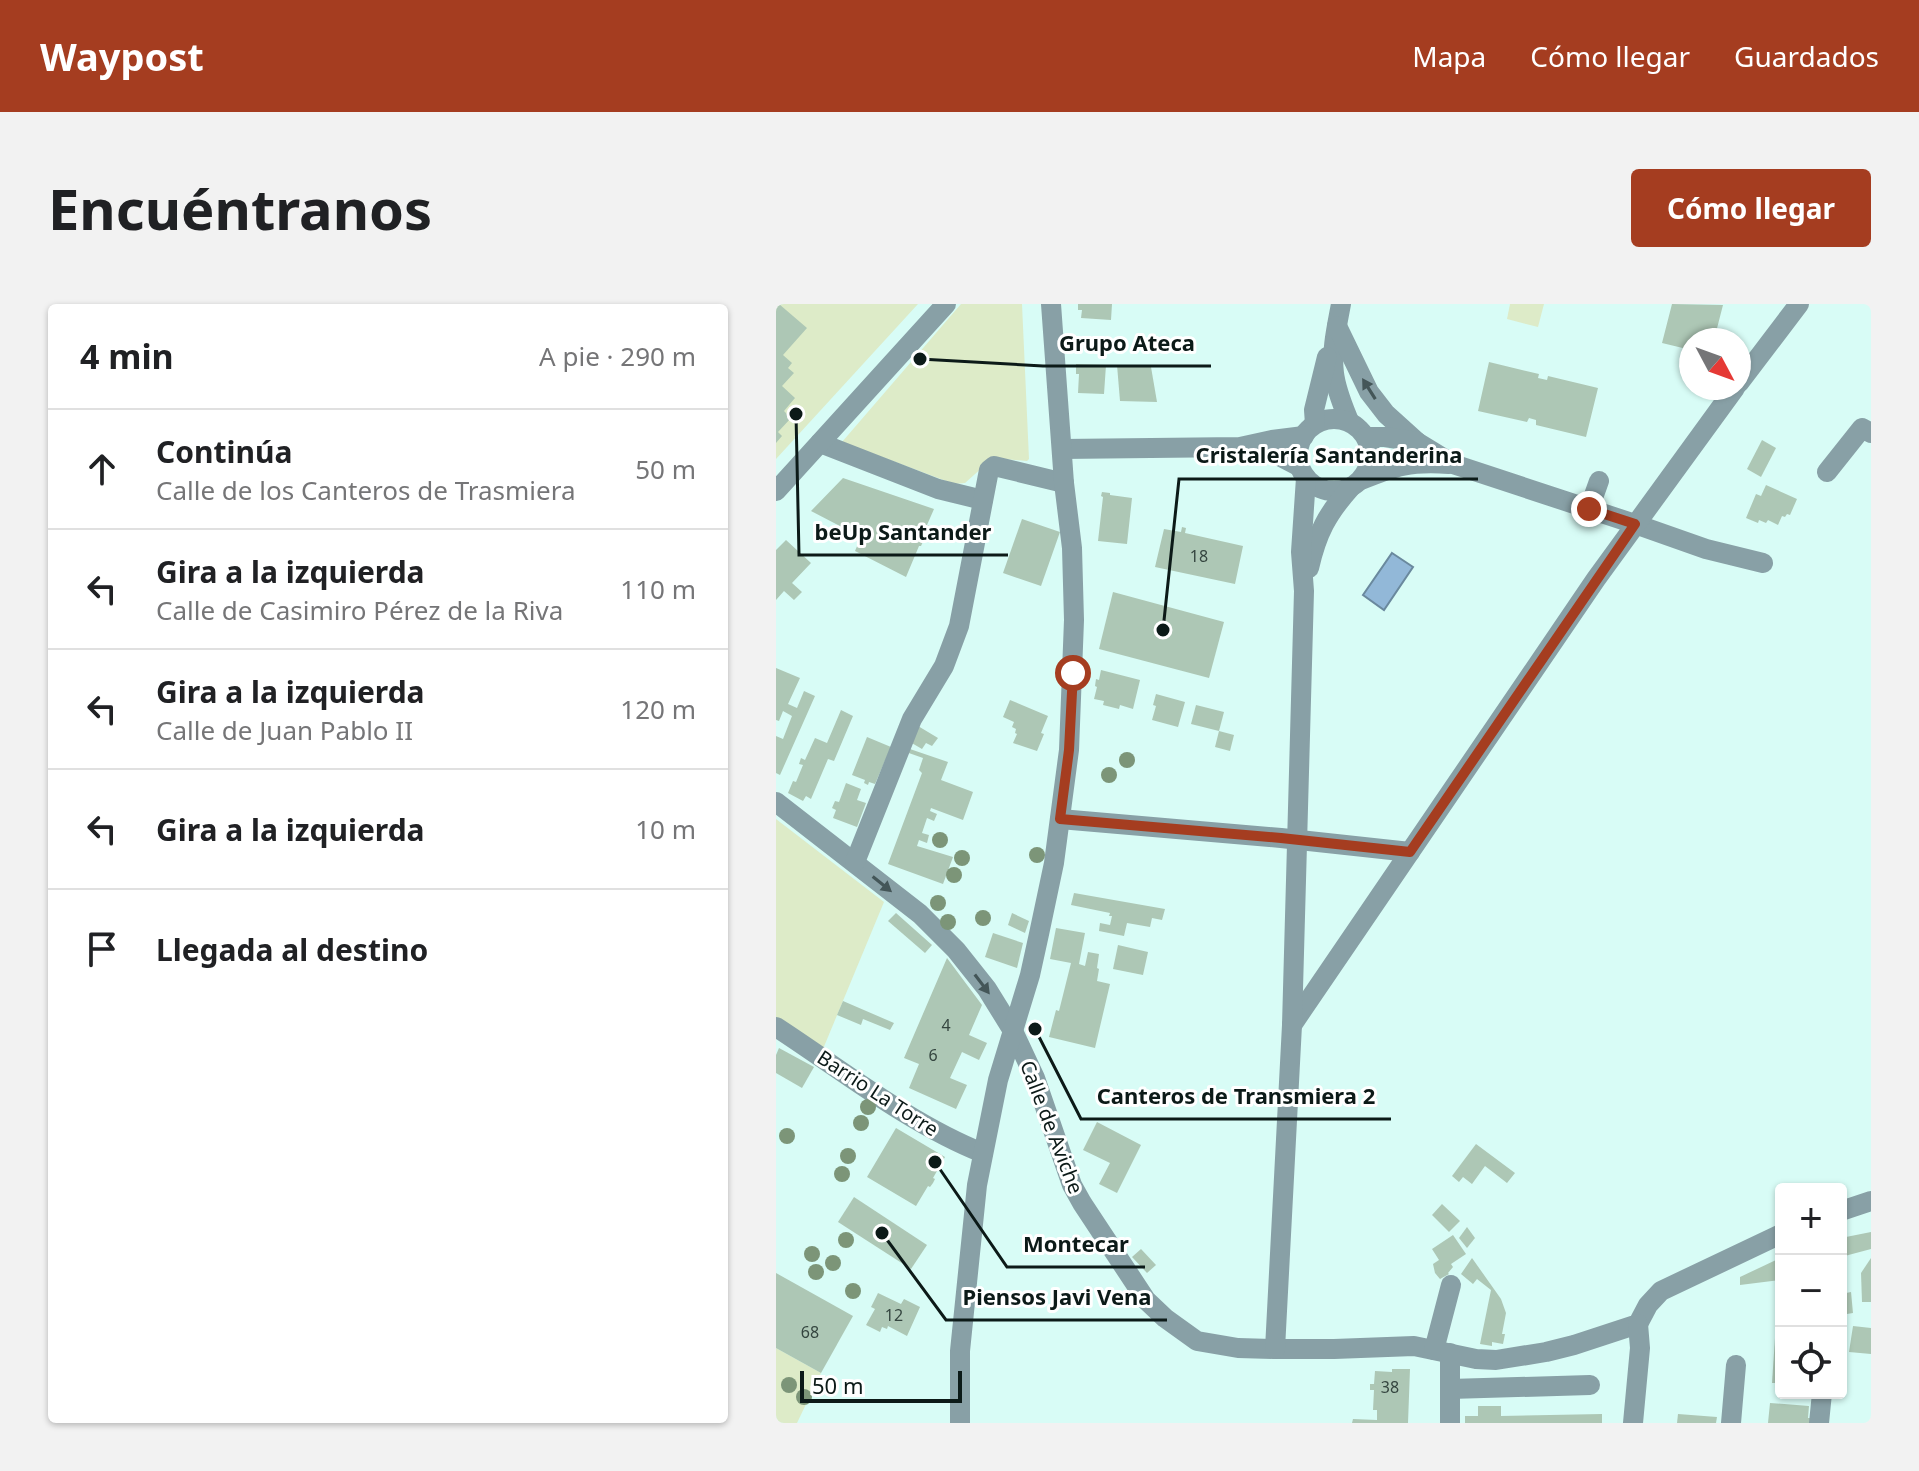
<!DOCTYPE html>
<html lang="es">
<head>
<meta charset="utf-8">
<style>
  :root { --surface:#fff; --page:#f2f2f2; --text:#202124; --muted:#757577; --line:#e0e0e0; --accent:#a53d20 }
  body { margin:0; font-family:"Noto Sans",sans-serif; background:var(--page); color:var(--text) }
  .controls { position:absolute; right:24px; bottom:24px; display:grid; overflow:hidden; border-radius:8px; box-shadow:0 2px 6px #0004 }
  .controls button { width:72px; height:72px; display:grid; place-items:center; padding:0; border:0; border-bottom:2px solid var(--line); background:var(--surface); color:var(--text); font:40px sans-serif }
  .compass { position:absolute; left:903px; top:24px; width:72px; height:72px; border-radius:50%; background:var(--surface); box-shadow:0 2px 6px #0004; rotate:131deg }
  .scale { position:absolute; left:24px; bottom:20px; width:162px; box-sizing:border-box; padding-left:8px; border:4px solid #0c1a18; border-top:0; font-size:22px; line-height:28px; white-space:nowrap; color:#0c1a18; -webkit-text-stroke:6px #fff; paint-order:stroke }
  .stop { position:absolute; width:24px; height:24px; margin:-18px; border:6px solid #a53d20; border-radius:50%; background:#fff }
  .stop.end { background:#a53d20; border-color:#fff; box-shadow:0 2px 8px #0008 }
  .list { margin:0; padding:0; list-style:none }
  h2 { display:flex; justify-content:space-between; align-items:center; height:104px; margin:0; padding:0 32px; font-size:34px }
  h2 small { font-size:26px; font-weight:400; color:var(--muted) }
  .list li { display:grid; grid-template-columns:52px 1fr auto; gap:24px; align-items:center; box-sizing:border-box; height:120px; padding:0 32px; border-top:2px solid var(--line) }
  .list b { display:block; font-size:30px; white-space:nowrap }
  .list p { margin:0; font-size:26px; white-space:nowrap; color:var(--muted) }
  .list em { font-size:26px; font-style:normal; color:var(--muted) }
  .icon { flex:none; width:44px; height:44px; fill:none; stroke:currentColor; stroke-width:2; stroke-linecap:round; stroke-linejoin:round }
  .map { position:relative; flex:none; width:1095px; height:1119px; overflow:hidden; border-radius:8px }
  header { display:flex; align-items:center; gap:48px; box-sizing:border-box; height:112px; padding:0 40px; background:var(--accent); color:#fff }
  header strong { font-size:38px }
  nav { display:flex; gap:44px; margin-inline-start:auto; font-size:28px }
  .intro { display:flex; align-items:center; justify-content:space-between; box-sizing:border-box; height:192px; padding:0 48px }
  h1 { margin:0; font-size:56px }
  .button { padding:20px 36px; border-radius:8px; background:var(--accent); color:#fff; font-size:28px; font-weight:700 }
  main { display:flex; gap:48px; padding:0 48px }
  aside { flex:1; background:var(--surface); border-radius:8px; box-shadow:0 2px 6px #0004 }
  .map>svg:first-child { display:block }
  .green { fill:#ddebc8 }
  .water { fill:#92b8d8; stroke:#6a899e; stroke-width:2 }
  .building { fill:#adc7b5 }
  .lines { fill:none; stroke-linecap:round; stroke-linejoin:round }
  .minor { stroke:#88a0a6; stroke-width:20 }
  .tree { fill:#7c9578 }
  .oneway { fill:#445658 }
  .route { stroke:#a53d20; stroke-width:10 }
  .labels { text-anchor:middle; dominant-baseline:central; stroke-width:6; stroke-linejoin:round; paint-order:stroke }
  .number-label { font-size:16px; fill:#34453f }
  .street-label { font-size:20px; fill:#0c1a18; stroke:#fff }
  .leader { fill:none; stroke:#0c1a18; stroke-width:3 }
  .callout-dot { fill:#0c1a18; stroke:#fff; stroke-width:3 }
  .callout-label { font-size:22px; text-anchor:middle; font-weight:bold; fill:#0c1a18; stroke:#fff; stroke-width:6; stroke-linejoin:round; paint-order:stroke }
</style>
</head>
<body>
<header>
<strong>Waypost</strong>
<nav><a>Mapa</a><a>Cómo llegar</a><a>Guardados</a></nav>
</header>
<div class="intro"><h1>Encuéntranos</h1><a class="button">Cómo llegar</a></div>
<main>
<aside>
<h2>4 min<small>A pie · 290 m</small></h2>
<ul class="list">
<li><svg class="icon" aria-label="ahead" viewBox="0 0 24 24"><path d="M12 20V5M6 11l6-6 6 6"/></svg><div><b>Continúa</b><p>Calle de los Canteros de Trasmiera</p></div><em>50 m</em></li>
<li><svg class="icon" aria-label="left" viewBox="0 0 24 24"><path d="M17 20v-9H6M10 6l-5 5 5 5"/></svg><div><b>Gira a la izquierda</b><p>Calle de Casimiro Pérez de la Riva</p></div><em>110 m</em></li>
<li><svg class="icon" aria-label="left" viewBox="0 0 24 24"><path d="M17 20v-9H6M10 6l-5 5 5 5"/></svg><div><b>Gira a la izquierda</b><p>Calle de Juan Pablo II</p></div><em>120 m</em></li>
<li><svg class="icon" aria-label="left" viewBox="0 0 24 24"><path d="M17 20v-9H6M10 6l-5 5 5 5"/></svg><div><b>Gira a la izquierda</b></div><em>10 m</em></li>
<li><svg class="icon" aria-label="arrive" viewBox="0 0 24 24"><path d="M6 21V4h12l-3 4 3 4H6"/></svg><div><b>Llegada al destino</b></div></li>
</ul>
</aside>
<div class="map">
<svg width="1095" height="1119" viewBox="0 0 1095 1119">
  <rect width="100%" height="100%" fill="#d8fcf6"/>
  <!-- green -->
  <g class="green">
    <polygon points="0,0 142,0 0,155"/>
    <polygon points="185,0 246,0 253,155 251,157 217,154 189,179 178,180 66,138"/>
    <polygon points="734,0 768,0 762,23 731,15"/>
    <polygon points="0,515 108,598 47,745 0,715"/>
    <polygon points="0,1044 45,1069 21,1119 0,1119"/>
  </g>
  <!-- water -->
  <polygon class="water" points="616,249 637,263 608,306 587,291"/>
  <!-- building -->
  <g class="building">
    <polygon points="0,0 3,0 31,24 7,51 16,59 12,64 18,69 6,82 19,94 8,107 15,114 2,128 6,132 0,139"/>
    <polygon points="302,0 336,0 335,16 305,14 306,6 302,6"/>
    <polygon points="896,0 947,1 938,36 915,36 915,46 886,39"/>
    <polygon points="713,58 763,70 762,74 771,76 772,72 822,84 810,133 760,121 760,116 753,114 751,118 702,107"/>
    <polygon points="300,60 330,61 328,90 302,89 303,70 300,70"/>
    <polygon points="341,61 375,63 381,98 344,97"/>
    <polygon points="986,136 1000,144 985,173 971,165"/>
    <polygon points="67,174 158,205 151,221 154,222 145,242 143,242 130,273 79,247 85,233 35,207"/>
    <polygon points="990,181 1021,195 1014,211 1011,210 1009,213 1006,212 1002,221 992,216 990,219 983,216 982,219 970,214 980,190 985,192"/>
    <polygon points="326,188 334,189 334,191 356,194 351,240 322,237 327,193 325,192"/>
    <polygon points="246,215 284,228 265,282 227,269"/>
    <polygon points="406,223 410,224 409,229 467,242 459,280 379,263 388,225 405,228"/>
    <polygon points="10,236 35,259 16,279 26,288 18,296 8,287 0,296 0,246"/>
    <polygon points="337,288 448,318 433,374 323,345"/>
    <polygon points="0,364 24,374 12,400 21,404 28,387 39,392 4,471 0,469 0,432 7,435 16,412 7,407 3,417 0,416"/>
    <polygon points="325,366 364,376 357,405 344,401 343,405 327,401 328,397 318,395 321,383 319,382 320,375 323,376"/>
    <polygon points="380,390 409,398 402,423 376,416 380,402 377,401"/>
    <polygon points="234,396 272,412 265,429 268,430 261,447 237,439 241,430 239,429 240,425 236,423 238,418 227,413"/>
    <polygon points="420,401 448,408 443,427 415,420"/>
    <polygon points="65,406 77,412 58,457 52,455 35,495 30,492 27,497 12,489 17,477 20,478 27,461 23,460 25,454 29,456 39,434 51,439"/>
    <polygon points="142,422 162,434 156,442 150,439 146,445 134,438"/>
    <polygon points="443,427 458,431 454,447 439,443"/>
    <polygon points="91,433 115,443 99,480 93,478 92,481 88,479 89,476 76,471"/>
    <polygon points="131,444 172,458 165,476 197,488 187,516 155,504 154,507 161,510 158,517 151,514 146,529 153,531 151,539 143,536 141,542 177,553 167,580 112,560 146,469 143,466 147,454 130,448"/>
    <polygon points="70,479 85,485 81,496 90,499 81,523 57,514 60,506 56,504 59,497 63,498"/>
    <polygon points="298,589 389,605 386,616 376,614 374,623 351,619 348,632 323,627 324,619 334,621 336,612 333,612 334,609 295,601"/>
    <polygon points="120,609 156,641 149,649 112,617"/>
    <polygon points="236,609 253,617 249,629 232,621"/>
    <polygon points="280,624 309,629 303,660 309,662 312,648 323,650 321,664 323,665 321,677 334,680 319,744 273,733 280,706 283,707 295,659 274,655"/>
    <polygon points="217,629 247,639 241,664 209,653"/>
    <polygon points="342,641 372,648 367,671 337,665"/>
    <polygon points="171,654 206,701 193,731 211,739 203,756 186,748 174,774 191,781 180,805 133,784 143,760 128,754"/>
    <polygon points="67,697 118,719 114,726 87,715 85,721 61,711"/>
    <polygon points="3,744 38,763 26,784 0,769 0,751"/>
    <polygon points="321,818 365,841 341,889 323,880 334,859 307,846"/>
    <polygon points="120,824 169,853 157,874 159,875 157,879 154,883 152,882 140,902 91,873"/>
    <polygon points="700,840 739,869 731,879 709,862 696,880 687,873 683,878 676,872"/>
    <polygon points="78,893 151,941 135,965 62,918"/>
    <polygon points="666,900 684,917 673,928 656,911"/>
    <polygon points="691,923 699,934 691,944 683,934"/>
    <polygon points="1095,928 1095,945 1065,953 1065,934"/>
    <polygon points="677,931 690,950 675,960 677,963 672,969 673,970 664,975 659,969 657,960 663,956 656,945"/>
    <polygon points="365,945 380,961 371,969 356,953"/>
    <polygon points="696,954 725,995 730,1009 726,1030 729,1030 727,1040 716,1038 716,1042 704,1040 715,986 701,975 697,980 685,970"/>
    <polygon points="1095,954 1095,998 1086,998 1085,969"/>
    <polygon points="1000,956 1005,965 1005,976 964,981 964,973"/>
    <polygon points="0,969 77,1012 45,1069 0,1044"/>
    <polygon points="1075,988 1077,1009 1065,1011 1065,990"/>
    <polygon points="102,989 125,1000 128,995 144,1003 131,1032 112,1022 111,1025 106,1023 104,1028 90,1021 99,1005 95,1003"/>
    <polygon points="1077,1022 1095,1024 1095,1050 1073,1048"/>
    <polygon points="999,1034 1005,1034 1005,1079 996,1079"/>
    <polygon points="616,1065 634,1065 632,1119 576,1119 577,1115 601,1116 601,1106 597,1106 598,1086 594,1086 594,1080 598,1080 599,1067 616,1068"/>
    <polygon points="994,1099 1033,1102 1032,1114 1037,1114 1036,1119 992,1119"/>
    <polygon points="702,1102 725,1102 725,1112 826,1110 826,1119 689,1119 689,1112 702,1112"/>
    <polygon points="902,1110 941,1113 940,1119 901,1119"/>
  </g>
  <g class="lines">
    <!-- minor -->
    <g class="minor">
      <path d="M565,0C561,22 555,47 558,69C560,86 567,102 573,117"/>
      <polyline points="561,22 593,88 610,110 641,138"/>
      <polyline points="963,79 1023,0"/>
      <circle cx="558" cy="151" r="36"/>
      <polyline points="539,120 538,106 551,53"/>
      <polyline points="590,133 609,133 641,138 677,160 859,220 930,245 987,259"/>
      <polyline points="44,139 162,185 207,196"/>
      <polyline points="472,144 499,150 524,163"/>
      <polyline points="286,145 464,143 496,136 528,132"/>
      <polyline points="1051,168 1086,124 1095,129"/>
      <path d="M585,176C619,162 635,157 673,160"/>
      <polyline points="0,187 170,0"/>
      <polyline points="813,205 823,177"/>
      <path d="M533,264C541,229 551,210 575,183"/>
      <polyline points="0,498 144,610 180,646 211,685 237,727 259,774 296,881 306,899 370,996 389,1014 421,1037 462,1044 499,1045 558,1045 638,1042 700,1055 720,1056 770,1048 798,1041 862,1020 872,1001 885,987 1005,930"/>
      <polyline points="284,515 505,534 634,548"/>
      <polyline points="79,558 136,415 168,362 183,322 213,166 218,162 288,179"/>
      <polyline points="516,721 820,275 959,84"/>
      <path d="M0,723C66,766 134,820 207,849"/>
      <polyline points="1065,907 1095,897"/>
      <polyline points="499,1045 516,721 528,287 525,248 530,174"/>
      <polyline points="658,1046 675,981"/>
      <polyline points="674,1085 814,1081"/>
      <polyline points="184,1119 184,1047 201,881 222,776 254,671 263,630 278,559 293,446 298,316 296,244 288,179 275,0"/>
      <polyline points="674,1119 674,1049"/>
      <polyline points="857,1119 864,1044 862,1020"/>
      <polyline points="955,1119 960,1061"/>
      <polyline points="1043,1119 1046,1089"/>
    </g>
  </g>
  <!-- trees -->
  <g class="tree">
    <circle cx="351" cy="456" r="8"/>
    <circle cx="333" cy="471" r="8"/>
    <circle cx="164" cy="536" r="8"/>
    <circle cx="261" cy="551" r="8"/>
    <circle cx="186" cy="554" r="8"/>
    <circle cx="178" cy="571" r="8"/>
    <circle cx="162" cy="599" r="8"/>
    <circle cx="207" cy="614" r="8"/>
    <circle cx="172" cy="618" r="8"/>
    <circle cx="92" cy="803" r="8"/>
    <circle cx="85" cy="819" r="8"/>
    <circle cx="11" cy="832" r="8"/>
    <circle cx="72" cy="852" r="8"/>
    <circle cx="66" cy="870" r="8"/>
    <circle cx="70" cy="936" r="8"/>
    <circle cx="36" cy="950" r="8"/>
    <circle cx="57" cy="959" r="8"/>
    <circle cx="40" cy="968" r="8"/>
    <circle cx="77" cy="987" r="8"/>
    <circle cx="13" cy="1081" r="8"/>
    <circle cx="28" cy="1093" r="8"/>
  </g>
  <!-- one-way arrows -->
  <defs><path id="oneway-solid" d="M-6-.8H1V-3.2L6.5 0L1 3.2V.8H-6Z" transform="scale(2)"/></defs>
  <g class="oneway">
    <use href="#oneway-solid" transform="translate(593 85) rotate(-122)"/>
    <use href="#oneway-solid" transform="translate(106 580) rotate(39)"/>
    <use href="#oneway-solid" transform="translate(206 680) rotate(53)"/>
  </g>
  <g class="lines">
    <!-- route -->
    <polyline class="route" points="297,369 293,446 284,515 505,534 634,548 859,220 813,205"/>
  </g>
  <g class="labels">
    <!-- number labels -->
    <g class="number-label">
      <text x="423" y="252">18</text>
      <text x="170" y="721">4</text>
      <text x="157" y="751">6</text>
      <text x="118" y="1011">12</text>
      <text x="34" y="1028">68</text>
      <text x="614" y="1083">38</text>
    </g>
    <!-- street labels -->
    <g class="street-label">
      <text transform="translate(102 789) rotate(33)">Barrio La Torre</text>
      <text transform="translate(276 823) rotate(69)">Calle de Aviche</text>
    </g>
  </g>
  <!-- callouts -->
  <path class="leader" d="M144 55L267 62H435M387 326L403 175H702M20 110L23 251H232M259 725L305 815H615M159 858L231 963H369M106 929L170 1016H391"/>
  <g class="callout-dot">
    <circle cx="144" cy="55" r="8"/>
    <circle cx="387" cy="326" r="8"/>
    <circle cx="20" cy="110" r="8"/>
    <circle cx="259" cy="725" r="8"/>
    <circle cx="159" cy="858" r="8"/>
    <circle cx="106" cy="929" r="8"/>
  </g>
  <g class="callout-label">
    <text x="351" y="47">Grupo Ateca</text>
    <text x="553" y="159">Cristalería Santanderina</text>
    <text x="127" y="236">beUp Santander</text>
    <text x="460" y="800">Canteros de Transmiera 2</text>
    <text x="300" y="948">Montecar</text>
    <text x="281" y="1001">Piensos Javi Vena</text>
  </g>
</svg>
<div class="controls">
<button>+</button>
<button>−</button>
<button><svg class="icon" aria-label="locate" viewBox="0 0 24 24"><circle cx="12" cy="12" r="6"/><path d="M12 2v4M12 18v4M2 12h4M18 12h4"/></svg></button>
</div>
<svg class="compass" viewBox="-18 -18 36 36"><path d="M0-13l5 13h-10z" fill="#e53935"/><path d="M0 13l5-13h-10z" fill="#757577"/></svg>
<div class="scale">50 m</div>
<div class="stop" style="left:297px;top:369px"></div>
<div class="stop end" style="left:813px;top:205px"></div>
</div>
</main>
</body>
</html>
